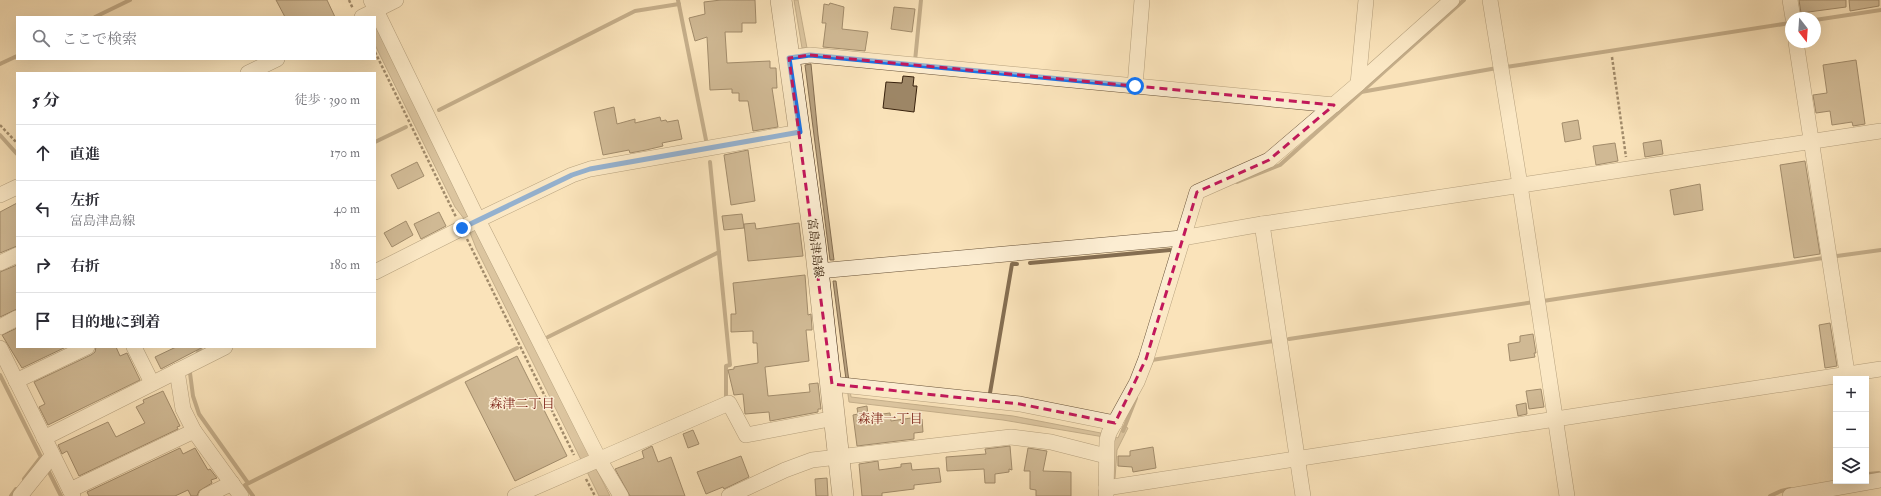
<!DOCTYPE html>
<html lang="ja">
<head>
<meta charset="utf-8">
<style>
  :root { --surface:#fff; --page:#f2f2f3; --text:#2b2b33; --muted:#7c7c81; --line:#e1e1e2 }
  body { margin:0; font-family:"IM FELL Double Pica","Noto Serif JP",serif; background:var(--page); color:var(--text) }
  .controls { position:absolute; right:12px; bottom:12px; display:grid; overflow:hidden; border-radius:0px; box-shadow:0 4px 16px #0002 }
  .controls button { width:36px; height:36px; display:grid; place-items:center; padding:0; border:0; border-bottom:1px solid var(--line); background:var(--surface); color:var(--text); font:20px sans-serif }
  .compass { position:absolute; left:1785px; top:12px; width:36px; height:36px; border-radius:50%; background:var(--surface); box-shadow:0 4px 16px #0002; rotate:163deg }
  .stop { position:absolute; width:12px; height:12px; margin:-9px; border:3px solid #1a73e8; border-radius:50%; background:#fff }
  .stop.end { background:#1a73e8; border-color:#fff; box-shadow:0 1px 4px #0008 }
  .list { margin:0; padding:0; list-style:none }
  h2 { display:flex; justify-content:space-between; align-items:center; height:52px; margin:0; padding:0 16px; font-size:17px }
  h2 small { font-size:13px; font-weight:400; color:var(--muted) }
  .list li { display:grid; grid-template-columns:26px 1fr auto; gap:12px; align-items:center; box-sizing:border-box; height:56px; padding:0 16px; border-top:1px solid var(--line) }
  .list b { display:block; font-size:15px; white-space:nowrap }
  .list p { margin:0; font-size:13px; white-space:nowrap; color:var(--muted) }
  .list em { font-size:13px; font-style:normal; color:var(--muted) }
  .icon { flex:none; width:22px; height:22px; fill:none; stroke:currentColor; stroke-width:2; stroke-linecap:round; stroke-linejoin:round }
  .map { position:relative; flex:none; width:1881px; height:496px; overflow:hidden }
  .search { position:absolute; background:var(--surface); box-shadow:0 4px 16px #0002; left:16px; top:16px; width:360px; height:44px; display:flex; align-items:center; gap:10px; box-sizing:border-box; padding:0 14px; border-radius:0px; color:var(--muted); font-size:15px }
  .panel { position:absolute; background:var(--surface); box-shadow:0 4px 16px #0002; left:16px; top:72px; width:360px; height:276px; border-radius:0px }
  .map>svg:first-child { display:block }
  .water { fill:#b8a17f; stroke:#856e51 }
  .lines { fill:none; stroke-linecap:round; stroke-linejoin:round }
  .stream { stroke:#856e51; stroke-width:4 }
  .building { fill:#9d8666; stroke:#38210c }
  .street-casing { stroke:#685238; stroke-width:16 }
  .secondary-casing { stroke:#38210c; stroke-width:22 }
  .path { stroke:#38210c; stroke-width:2.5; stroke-dasharray:3 2; stroke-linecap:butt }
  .street { stroke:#fcedd2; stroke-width:15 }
  .secondary { stroke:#fcedd2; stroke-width:21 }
  .route { stroke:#1a73e8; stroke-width:5 }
  .marked { fill:none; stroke:#c2185b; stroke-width:3; stroke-dasharray:8 5; stroke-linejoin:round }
  .labels { text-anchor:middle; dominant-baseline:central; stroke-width:3; stroke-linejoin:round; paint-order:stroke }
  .street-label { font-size:12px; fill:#38210c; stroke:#fcedd2 }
  .neighbourhood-label { font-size:13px; fill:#7a1f14; stroke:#fcedd2 }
</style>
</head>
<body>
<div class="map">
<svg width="1881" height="496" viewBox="0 0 1881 496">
  <rect width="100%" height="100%" fill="#fae3ba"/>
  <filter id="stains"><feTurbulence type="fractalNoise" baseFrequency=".005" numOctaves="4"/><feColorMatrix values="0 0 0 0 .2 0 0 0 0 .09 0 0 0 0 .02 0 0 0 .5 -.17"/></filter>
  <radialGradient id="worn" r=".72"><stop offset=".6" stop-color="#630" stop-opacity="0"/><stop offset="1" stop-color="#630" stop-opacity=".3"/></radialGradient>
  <!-- water -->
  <g class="water">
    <polygon points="794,0 798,0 807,48 802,48"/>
    <polygon points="375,24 463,203 468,217 483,243 610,496 599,496 476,248 465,220 455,207 375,45"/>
    <polygon points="811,64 818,135 834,260 830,260 805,65"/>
    <polygon points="833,281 836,281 851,397 1013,416 1111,435 1118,438 1123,426 1128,428 1117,450 1115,478 1111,479 1104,437 1003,420 849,402"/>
  </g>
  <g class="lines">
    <!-- stream -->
    <g class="stream">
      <polyline points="678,0 706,140"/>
      <polyline points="95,17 130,0"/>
      <polyline points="1815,20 1881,10"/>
      <polyline points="915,61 921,0"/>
      <polyline points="0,64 17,56"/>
      <polyline points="1506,67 1790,23"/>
      <polyline points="1361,92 1497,68"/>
      <polyline points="439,110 635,11 679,4"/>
      <polyline points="0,135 17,154"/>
      <polyline points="375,142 406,127"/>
      <polyline points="710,162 730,365 726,366 726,396"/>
      <polyline points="1237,182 1280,165 1464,0"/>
      <polyline points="1837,256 1881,250"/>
      <polyline points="1030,263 1170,250"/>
      <polyline points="1543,301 1823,258"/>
      <polyline points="548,337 719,252"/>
      <polyline points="1289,339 1534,302"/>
      <polyline points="196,356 201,347"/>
      <polyline points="1151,363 1152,360 1274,341"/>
      <polyline points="190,373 193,396 199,414 248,483"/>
      <polyline points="0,375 41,457 24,479"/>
      <polyline points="990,393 1012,264 1017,264"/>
      <polyline points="1123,431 1136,398"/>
      <polyline points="49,472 61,496"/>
      <polyline points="1868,474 1879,473"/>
      <polyline points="11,496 16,489"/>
      <polyline points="253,496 245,485 517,348"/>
      <polyline points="1770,496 1781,491 1790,489"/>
    </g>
  </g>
  <!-- building -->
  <g class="building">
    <polygon points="276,0 327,0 335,17 285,17"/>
    <polygon points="721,0 755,0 756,23 742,23 742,32 725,32 727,63 770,61 770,68 776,68 777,88 772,88 778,127 753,131 748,101 739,101 739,93 732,93 732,89 710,90 707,37 695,41 689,18 705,14 704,2"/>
    <polygon points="1799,0 1846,0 1846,7 1801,13"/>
    <polygon points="1849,0 1879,0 1879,6 1850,11"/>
    <polygon points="830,3 844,7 842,29 868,32 865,51 823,47 826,23 822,23 824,4 829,5"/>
    <polygon points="894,7 915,9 912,32 891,29"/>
    <polygon points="1856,60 1865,124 1853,126 1852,122 1832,125 1830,111 1816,113 1813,95 1827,93 1823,65"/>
    <polygon points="903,76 914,77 913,86 917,86 914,112 883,108 886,82 902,83"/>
    <polygon points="614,107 617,124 635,119 635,123 660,117 661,121 666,120 667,122 678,120 682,139 662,143 663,146 646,150 630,153 629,150 603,155 594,112"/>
    <polygon points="1578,120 1581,139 1565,142 1562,123"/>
    <polygon points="1661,140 1663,154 1645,157 1643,143"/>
    <polygon points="1615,143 1618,161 1596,165 1593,146"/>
    <polygon points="748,150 755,201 731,205 724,155"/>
    <polygon points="1805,161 1820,254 1794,258 1780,165"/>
    <polygon points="417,162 424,176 398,189 391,175"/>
    <polygon points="1700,184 1703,210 1674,215 1670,190"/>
    <polygon points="17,203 17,246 0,253 0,212"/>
    <polygon points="439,212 446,226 421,239 414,224"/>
    <polygon points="742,214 744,228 724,230 722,216"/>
    <polygon points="406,221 413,235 392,247 384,233"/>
    <polygon points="755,223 756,229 799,223 803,256 748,261 744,224"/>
    <polygon points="17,265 17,309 0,317 0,272"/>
    <polygon points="805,275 808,315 811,314 812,328 812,330 806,330 809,361 765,367 768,396 810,392 809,384 818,383 821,409 818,409 818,412 770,421 769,412 745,414 743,394 734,395 728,370 734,369 734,367 758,363 757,343 753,343 753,331 731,332 731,314 736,314 733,283"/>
    <polygon points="1830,323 1837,366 1825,368 1819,325"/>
    <polygon points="17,328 17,347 66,347 22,368 2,335"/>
    <polygon points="1533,334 1536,353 1534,353 1535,357 1510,361 1508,344 1520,342 1520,336"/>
    <polygon points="96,347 116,347 120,356 127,353 140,380 48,425 39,407 45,404 34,382 91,355 95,352"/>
    <polygon points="176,347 203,347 161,369 155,357"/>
    <polygon points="517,356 567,456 515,481 465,382"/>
    <polygon points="1541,389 1544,407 1529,409 1526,391"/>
    <polygon points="163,391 180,426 177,427 178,429 79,476 67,451 62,454 58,445 108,422 116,437 145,423 136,407 144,403 143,400"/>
    <polygon points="1526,403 1527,414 1518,416 1516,405"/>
    <polygon points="867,406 868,416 890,413 891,421 911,418 912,421 922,419 923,432 914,433 914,439 857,446 853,415 858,414 857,408"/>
    <polygon points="693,430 699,444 688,448 683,434"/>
    <polygon points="652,446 658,462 671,457 685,496 630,496 615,469 644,458 642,451"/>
    <polygon points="1010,446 1012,470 1009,469 1009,472 995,474 995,483 985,483 984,469 947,471 946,457 986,454 985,449"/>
    <polygon points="1153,447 1156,468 1133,472 1132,467 1118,466 1118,456 1130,456 1130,451"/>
    <polygon points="180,448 183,454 195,448 208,470 210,469 217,478 211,480 212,483 199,491 197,496 191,496 188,490 175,496 89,496 87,492"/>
    <polygon points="1028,448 1047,451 1043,471 1071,472 1071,496 1036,496 1036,490 1030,489 1030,471 1024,471"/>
    <polygon points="741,456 749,477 724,489 723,487 706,494 697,472"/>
    <polygon points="878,461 879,470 901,467 901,464 911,463 912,470 939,468 941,482 914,485 914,489 882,493 882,496 862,496 859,464"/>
    <polygon points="827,478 828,496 816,496 815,479"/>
  </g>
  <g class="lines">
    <!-- street casing -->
    <g class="street-casing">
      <g id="street">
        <polyline points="371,0 478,220 599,459 621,496"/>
        <polyline points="1490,0 1520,185 1567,496"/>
        <polyline points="1790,0 1793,18"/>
        <polyline points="362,17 396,0"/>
        <polyline points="1796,42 1848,379"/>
        <polyline points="789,58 810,55 1334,105"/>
        <polyline points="248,73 277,59"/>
        <polyline points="1358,84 1366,0"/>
        <polyline points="1135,86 1142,0"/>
        <polyline points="0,195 17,187"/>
        <polyline points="1262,224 1303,496"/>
        <polyline points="0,263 17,255"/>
        <polyline points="818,271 1182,238 1262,224 1881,131"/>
        <polyline points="375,272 478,220 572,175 590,169 800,132"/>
        <polyline points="0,327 17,318"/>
        <polyline points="134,347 152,383"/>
        <polyline points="0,348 73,496"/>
        <polyline points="177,371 183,409 194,431 241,496"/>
        <polyline points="16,381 87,347"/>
        <polyline points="832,384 1020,404 1115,423"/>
        <polyline points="44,438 225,347"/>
        <polyline points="1106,488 1881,369"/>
        <polyline points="70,490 194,431"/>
        <polyline points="20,496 52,456"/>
        <polyline points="206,496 232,483"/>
        <polyline points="515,496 729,403 746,435 835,418"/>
        <polyline points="729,496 785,470 812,460 1011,437 1051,442 1106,456"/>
        <polyline points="1106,496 1107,440 1109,433 1137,382 1146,359 1197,192 1269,160 1358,84 1452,0"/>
        <polyline points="1790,496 1881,480"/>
      </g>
    </g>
    <!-- secondary casing -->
    <g class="secondary-casing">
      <polyline id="secondary" points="781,0 815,243 843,496"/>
    </g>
    <!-- path -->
    <g class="path">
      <polyline points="349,0 353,9"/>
      <polyline points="375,52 456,217"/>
      <polyline points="1612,57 1626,157"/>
      <polyline points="0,125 17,143"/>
      <polyline points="467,239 574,455"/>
      <polyline points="586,479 595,496"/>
    </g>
    <!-- street -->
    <use href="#street" class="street"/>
    <!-- secondary -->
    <use href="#secondary" class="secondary"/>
  </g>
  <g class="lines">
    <!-- route -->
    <polyline class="route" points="462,228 572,175 590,169 800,132 789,58 810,55 1135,86"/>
  </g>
  <!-- marked area -->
  <path d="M0 0H1881V496H0ZM810,55L1334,105L1269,160L1197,192L1146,359L1115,423L1020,404L832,384L789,58Z" fill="#fae3ba" fill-opacity=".55" fill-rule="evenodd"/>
  <path class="marked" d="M810,55L1334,105L1269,160L1197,192L1146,359L1115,423L1020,404L832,384L789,58Z"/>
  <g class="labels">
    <!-- street labels -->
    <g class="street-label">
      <text transform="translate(815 248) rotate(83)">富島津島線</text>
    </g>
    <!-- neighbourhood labels -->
    <g class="neighbourhood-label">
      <text x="522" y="404">森津二丁目</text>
      <text x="890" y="419">森津一丁目</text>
    </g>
  </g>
  <rect width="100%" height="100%" filter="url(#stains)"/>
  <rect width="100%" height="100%" fill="url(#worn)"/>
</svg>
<div class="controls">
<button>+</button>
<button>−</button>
<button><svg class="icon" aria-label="layers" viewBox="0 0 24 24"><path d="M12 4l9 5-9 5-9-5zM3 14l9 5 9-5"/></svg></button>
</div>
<svg class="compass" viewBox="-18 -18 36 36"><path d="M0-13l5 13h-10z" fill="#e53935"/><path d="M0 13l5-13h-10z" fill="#7c7c81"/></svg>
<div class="stop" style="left:1135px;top:86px"></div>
<div class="stop end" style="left:462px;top:228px"></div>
<div class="search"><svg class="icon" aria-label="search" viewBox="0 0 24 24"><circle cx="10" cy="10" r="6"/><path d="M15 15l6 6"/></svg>ここで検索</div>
<section class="panel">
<h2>5 分<small>徒歩 · 390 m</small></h2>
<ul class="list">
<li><svg class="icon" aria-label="ahead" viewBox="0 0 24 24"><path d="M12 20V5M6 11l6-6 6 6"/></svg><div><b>直進</b></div><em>170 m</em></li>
<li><svg class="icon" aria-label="left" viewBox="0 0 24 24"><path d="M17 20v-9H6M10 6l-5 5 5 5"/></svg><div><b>左折</b><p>富島津島線</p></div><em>40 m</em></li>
<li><svg class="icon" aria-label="right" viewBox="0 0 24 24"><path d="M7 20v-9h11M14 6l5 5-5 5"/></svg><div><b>右折</b></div><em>180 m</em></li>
<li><svg class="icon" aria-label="arrive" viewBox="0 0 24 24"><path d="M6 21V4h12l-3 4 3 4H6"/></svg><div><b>目的地に到着</b></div></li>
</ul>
</section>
</div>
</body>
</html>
